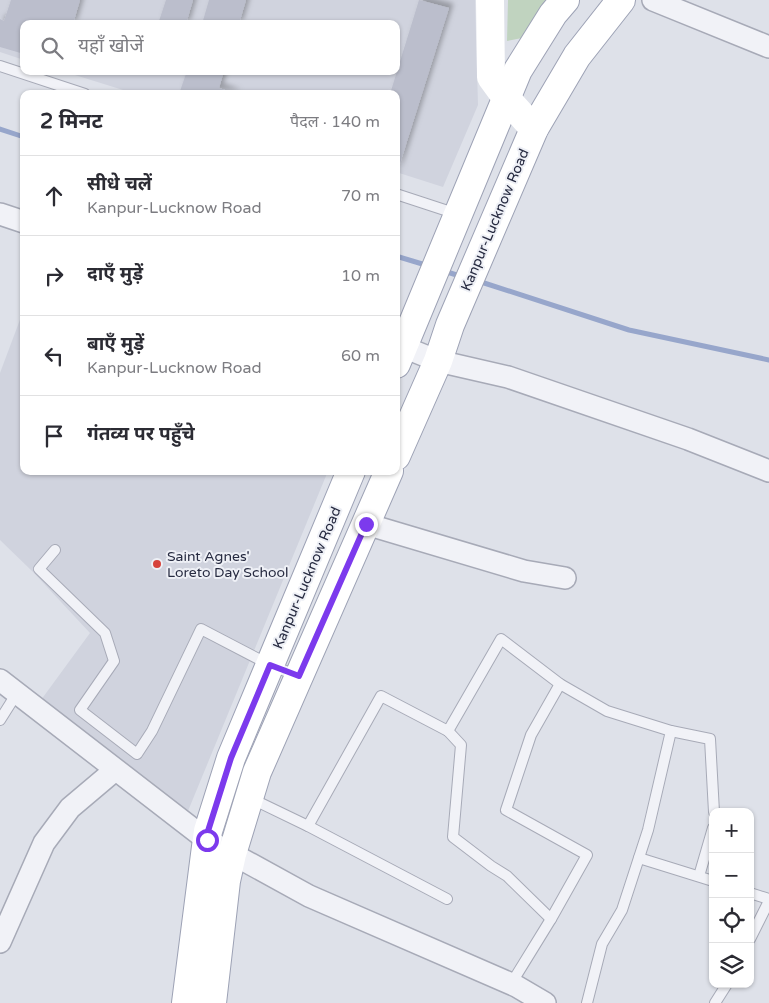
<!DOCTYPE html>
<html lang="hi">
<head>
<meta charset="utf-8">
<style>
  :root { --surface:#fff; --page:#f7f7f7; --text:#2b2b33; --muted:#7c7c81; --line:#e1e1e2 }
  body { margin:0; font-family:"Varela Round","Noto Sans Devanagari",sans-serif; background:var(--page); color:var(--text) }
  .controls { position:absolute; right:15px; bottom:15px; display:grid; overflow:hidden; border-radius:10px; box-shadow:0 1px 4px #0004 }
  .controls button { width:45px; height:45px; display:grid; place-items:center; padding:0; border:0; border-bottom:1px solid var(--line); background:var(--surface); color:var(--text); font:25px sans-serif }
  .stop { position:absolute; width:15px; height:15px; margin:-11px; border:4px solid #7c3aed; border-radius:50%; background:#fff }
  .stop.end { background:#7c3aed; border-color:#fff; box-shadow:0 1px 5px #0008 }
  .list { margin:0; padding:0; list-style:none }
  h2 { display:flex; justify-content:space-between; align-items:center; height:65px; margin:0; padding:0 20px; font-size:21px }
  h2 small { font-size:16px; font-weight:400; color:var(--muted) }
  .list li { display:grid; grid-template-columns:32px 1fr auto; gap:15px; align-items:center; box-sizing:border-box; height:80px; padding:0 20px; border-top:1px solid var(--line) }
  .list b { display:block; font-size:19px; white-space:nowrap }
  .list p { margin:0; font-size:16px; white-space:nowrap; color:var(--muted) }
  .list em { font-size:16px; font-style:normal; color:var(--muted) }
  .icon { flex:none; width:28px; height:28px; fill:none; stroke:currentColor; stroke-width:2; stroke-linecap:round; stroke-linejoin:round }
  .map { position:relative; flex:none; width:769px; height:1003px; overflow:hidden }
  .search { position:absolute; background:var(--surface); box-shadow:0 1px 4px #0004; left:20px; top:20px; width:380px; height:55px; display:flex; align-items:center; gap:12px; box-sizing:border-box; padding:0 18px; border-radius:10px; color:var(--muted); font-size:19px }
  .panel { position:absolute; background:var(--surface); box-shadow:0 1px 4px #0004; left:20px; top:90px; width:380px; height:385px; border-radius:10px }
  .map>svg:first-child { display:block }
  .built { fill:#d0d3de }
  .green { fill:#c0d3bf }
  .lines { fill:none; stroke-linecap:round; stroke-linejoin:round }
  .stream { stroke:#97a6cb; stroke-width:5 }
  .building { fill:#bbbecc; filter:url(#shadow) }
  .service-casing { stroke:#a7aab7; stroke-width:12 }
  .minor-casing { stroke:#a7aab7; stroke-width:24 }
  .primary-casing { stroke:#9da2b5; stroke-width:30 }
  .service { stroke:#f1f2f7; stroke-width:10 }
  .minor { stroke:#f1f2f7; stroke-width:21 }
  .secondary { stroke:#fff; stroke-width:28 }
  .primary { stroke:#fff; stroke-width:28 }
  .route { stroke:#7c3aed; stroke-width:6 }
  .poi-dot { fill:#d6423b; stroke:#eef0f6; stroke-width:2 }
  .labels { text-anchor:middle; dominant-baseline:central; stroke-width:4; stroke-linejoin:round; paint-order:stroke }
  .street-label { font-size:14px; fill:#272b41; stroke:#eef0f6 }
  .poi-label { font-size:14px; fill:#272b41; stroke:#eef0f6; text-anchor:start }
</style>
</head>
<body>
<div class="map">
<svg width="769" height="1003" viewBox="0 0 769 1003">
  <defs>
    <filter id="shadow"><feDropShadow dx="4.5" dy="-4.5" stdDeviation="2.5" flood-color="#0004"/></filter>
  </defs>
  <rect width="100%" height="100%" fill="#dee1e9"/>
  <!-- built -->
  <g class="built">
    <polygon points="0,0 475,0 478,105 443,187 396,172 396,94 136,94 62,71 396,71 396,24 24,24 24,60 0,52"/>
    <polygon points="24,309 24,471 328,471 188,811 41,700 90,633 33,572 0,540 0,373"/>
  </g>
  <!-- green -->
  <polygon class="green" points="508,0 551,0 522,38 507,41"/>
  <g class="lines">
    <!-- stream -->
    <g class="stream">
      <polyline points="0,129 24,137"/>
      <polyline points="396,256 429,266"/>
      <polyline points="444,271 463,277"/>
      <polyline points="478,281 629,330 769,360"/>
    </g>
  </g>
  <!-- building -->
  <g class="building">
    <polygon points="11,0 80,0 73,24 24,24 24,54 0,47 0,19 4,21"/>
    <polygon points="166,0 193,0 186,24 158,24"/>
    <polygon points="209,0 246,0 239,24 202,24"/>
    <polygon points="419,0 449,8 397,173 396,94 390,94"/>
    <polygon points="187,71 224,71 219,88 237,94 179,94"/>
  </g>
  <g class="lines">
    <!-- service casing -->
    <g class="service-casing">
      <g id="service">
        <polyline points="0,66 85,94"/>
        <polyline points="396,194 457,214"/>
        <polyline points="55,550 39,569 105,633 114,661 80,710 137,754 152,731 201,629 270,665 298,676"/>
        <polyline points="0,720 17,693"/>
        <polyline points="448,731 461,745 453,837 491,866 507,876 551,919"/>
        <polyline points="250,798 308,826 447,899"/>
        <polyline points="308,826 381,696 448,731 501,639 560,684 607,711 671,731 710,739 714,812"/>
        <polyline points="639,858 713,881"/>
        <polyline points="699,876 713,828"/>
        <polyline points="750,893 769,899"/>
        <polyline points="750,939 769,901"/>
        <polyline points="511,984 551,919 587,855 506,810 531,735 560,684"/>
        <polyline points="587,1003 602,944 622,910 648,830 671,731"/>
        <polyline points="715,1003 727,984"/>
      </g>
    </g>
    <!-- minor casing -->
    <g class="minor-casing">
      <g id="minor">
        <polyline points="653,0 769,47"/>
        <polyline points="0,214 24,222"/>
        <polyline points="396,344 438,361 508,377 688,439 769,471"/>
        <polyline points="366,524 524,571 565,578"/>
        <polyline points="0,680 207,840 309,896 516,986 545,1003"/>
        <polyline points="0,942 44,843 70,808 115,770"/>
      </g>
    </g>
    <!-- primary casing -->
    <g class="primary-casing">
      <g id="primary">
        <polyline points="396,364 518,70 553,14 565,0"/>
        <polyline points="396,456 438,361 450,325 534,129 577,56 621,0"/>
        <polyline points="186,1003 208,831 231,758 351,471"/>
        <polyline points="212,1003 226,881 232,854 257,772 389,471"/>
      </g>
    </g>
    <!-- service -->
    <use href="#service" class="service"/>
    <!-- minor -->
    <use href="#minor" class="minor"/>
    <!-- secondary -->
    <polyline class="secondary" points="490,0 491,77 507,99 534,129"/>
    <!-- primary -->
    <use href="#primary" class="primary"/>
  </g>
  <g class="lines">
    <!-- route -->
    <polyline class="route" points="207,840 208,831 231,758 270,665 299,676 366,524"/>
  </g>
  <!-- markers -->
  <circle class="poi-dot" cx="157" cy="564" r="5"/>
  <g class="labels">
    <!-- street labels -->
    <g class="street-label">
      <text transform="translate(495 220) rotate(-67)">Kanpur-Lucknow Road</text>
      <text transform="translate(307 578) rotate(-67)">Kanpur-Lucknow Road</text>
    </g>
    <!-- poi labels -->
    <g class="poi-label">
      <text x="167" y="556">Saint Agnes'<tspan x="167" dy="16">Loreto Day School</tspan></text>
    </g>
  </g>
</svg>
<div class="controls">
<button>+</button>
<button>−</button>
<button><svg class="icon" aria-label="locate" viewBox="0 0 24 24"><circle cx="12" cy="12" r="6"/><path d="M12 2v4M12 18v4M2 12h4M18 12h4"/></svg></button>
<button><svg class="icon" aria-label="layers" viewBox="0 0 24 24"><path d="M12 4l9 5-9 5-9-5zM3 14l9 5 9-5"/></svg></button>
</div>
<div class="stop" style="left:207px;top:840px"></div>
<div class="stop end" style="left:366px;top:524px"></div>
<div class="search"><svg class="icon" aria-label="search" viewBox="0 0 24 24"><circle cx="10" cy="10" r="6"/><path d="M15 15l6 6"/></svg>यहाँ खोजें</div>
<section class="panel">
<h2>2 मिनट<small>पैदल · 140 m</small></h2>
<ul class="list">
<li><svg class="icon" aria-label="ahead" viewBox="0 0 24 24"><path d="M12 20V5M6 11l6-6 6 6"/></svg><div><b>सीधे चलें</b><p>Kanpur-Lucknow Road</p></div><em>70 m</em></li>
<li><svg class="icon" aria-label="right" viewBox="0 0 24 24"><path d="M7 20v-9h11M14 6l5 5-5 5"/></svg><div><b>दाएँ मुड़ें</b></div><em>10 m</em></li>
<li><svg class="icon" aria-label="left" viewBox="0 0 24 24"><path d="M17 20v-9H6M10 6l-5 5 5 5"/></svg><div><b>बाएँ मुड़ें</b><p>Kanpur-Lucknow Road</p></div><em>60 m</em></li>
<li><svg class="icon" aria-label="arrive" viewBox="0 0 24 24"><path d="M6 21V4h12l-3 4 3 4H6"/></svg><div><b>गंतव्य पर पहुँचे</b></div></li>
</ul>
</section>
</div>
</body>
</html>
